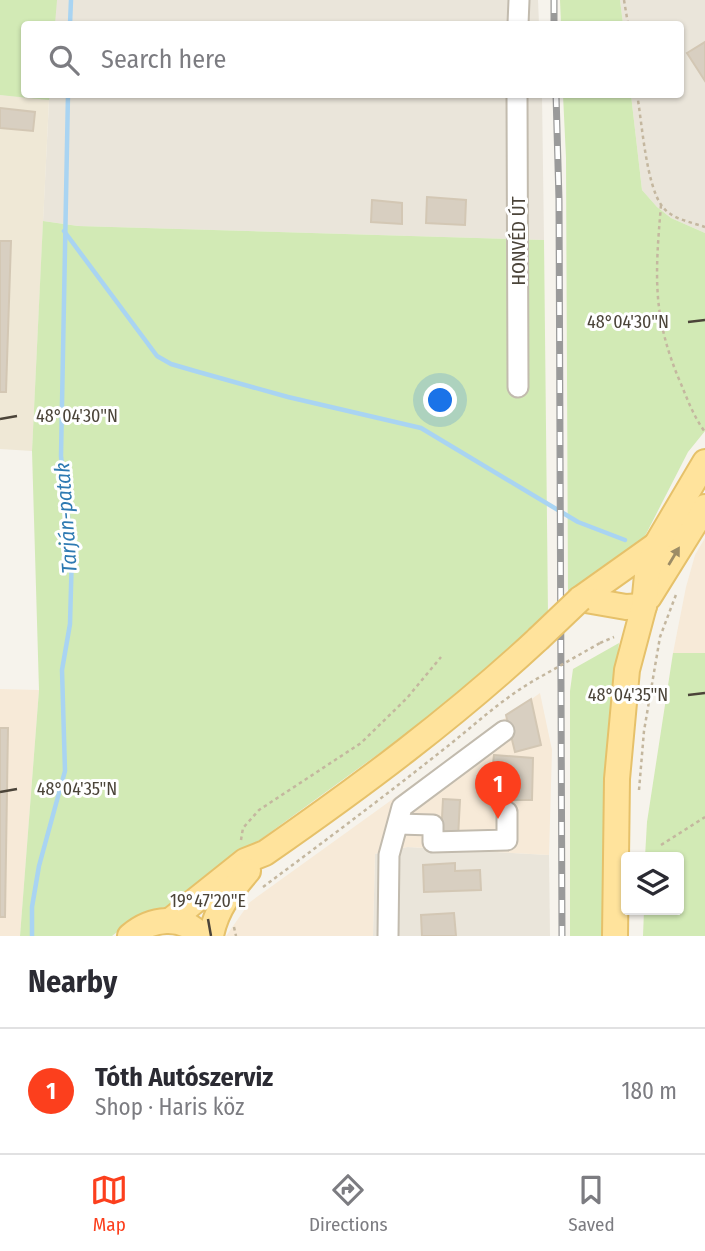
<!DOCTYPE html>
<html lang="en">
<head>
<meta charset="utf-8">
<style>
  :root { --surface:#fff; --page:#f2f2f3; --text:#2b2b33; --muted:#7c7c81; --line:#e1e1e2; --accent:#fc3f1d }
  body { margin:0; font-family:"Fira Sans Condensed",sans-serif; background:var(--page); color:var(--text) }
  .controls { position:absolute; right:21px; bottom:21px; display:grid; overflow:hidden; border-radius:7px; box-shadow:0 2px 5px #0004 }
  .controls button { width:63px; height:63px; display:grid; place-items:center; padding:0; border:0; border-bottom:2px solid var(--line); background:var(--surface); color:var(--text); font:35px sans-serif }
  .you { position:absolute; left:441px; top:401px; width:24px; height:24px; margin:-18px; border:5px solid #fff; border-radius:50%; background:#1a73e8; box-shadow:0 0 0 10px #1a73e833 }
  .badge { display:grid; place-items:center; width:46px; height:46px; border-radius:50%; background:var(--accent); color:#fff; font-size:23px; font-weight:700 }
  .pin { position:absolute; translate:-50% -58px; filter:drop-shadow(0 2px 4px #0008) }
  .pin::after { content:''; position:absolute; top:37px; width:24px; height:21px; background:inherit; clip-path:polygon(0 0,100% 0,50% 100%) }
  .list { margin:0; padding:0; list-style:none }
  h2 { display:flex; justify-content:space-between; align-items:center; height:91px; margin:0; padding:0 28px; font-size:30px }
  h2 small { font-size:23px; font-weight:400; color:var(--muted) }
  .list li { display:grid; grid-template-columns:46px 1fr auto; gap:21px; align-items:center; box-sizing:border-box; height:126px; padding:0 28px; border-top:2px solid var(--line) }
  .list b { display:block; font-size:26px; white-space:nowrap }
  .list p { margin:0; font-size:23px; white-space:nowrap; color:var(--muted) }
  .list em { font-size:23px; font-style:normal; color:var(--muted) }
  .icon { flex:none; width:38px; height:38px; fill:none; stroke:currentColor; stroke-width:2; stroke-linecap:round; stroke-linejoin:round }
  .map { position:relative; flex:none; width:705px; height:936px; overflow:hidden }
  .search { position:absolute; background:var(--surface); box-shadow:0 2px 5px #0004; left:21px; right:21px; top:21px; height:77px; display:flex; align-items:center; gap:18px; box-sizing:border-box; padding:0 24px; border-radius:7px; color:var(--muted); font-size:26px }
  .sheet { height:217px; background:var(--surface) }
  nav { display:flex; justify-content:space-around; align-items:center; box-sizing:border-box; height:98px; border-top:2px solid var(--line); background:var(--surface); font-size:19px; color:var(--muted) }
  nav a { display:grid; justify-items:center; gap:4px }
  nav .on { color:var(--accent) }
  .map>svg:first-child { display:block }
  .residential { fill:#eae5da }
  .commercial { fill:#f7ead8 }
  .education { fill:#efe8d6 }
  .green { fill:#d2eab5 }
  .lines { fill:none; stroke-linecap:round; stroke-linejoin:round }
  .stream { stroke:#a9d4f2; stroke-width:4.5 }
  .building { fill:#d8cfc1; stroke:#d3c7b4; stroke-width:2 }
  .minor-casing { stroke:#c2bbae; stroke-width:23 }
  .major-casing { stroke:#e6c16a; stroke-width:28 }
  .path { stroke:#c4b79f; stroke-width:2.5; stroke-dasharray:3.5 3.5; stroke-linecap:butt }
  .minor { stroke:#fff; stroke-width:19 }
  .major { stroke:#ffe39c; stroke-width:24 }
  .rail-casing { stroke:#9a9a9a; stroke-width:7 }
  .rail { stroke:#fff; stroke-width:4.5; stroke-dasharray:13; stroke-linecap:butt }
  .major-bridge-casing { stroke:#e6c16a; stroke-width:28; stroke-linecap:butt }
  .path-bridge { stroke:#c4b79f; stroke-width:2.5; stroke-dasharray:3.5 3.5; stroke-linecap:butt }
  .major-bridge { stroke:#ffe39c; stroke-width:24 }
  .oneway { fill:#9c8c66 }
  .ticks { fill:none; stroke:#4b4439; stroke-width:2.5 }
  .labels { text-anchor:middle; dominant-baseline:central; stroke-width:6; stroke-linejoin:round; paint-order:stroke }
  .street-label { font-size:19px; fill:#4b4439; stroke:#fff }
  .water-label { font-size:21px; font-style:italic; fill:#2e7ab2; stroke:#fff }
  .ticks-label { font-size:18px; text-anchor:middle; fill:#4b4439; stroke:#fff; stroke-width:6; stroke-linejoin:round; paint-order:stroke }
</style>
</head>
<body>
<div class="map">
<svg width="705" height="936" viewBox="0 0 705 936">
  <rect width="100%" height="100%" fill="#f6f3ec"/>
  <!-- residential -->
  <g class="residential">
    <polygon points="0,0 538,0 539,24 24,24 24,94 542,95 544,240 78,226 43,221 49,101 0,95"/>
    <polygon points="620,0 705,0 705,233 671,218 657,207 642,190 631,95 680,94 680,24 623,24"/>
    <polygon points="407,847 549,855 550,936 373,936 375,854"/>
  </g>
  <!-- commercial -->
  <g class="commercial">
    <polygon points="705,538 705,653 673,653 686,587 695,555"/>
    <polygon points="0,689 39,690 20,936 0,936"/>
    <polygon points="540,693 552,750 549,855 408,847 375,854 373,936 226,936 250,902"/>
  </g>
  <!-- education -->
  <polygon class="education" points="0,95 49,100 32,451 0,449"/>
  <!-- green -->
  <g class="green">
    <polygon points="0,0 57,0 55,24 24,24 24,94 50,95 49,100 0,95"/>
    <polygon points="560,0 620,0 623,24 561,24"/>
    <polygon points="563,95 631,95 642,190 657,207 671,218 705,233 705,431 688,452 644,538 568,595 566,158"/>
    <polygon points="43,221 78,226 544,240 548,614 465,691 257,842 177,904 142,913 112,936 20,936 39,690 32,451"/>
    <polygon points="619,643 605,777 603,936 570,936 570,691 573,669"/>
    <polygon points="673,653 705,653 705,936 643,936 644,910 679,910 679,857 645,857 647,822"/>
  </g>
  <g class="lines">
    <!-- stream -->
    <g class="stream">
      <polyline points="70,24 71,0"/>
      <polyline points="64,231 157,356 171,364 195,371 288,397 421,428 578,522 625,540"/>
      <polyline points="32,936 32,907 39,866 65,771 62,670 70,624 72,551 61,456 68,94"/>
    </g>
  </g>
  <!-- building -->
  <g class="building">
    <polygon points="705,42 705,81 687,53"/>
    <polygon points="0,108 35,112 33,131 0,128"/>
    <polygon points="427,197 466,200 465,225 426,223"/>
    <polygon points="372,200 402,203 402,224 371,222"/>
    <polygon points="0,241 11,241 6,392 0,392"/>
    <polygon points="531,699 541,745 515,752 506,715"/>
    <polygon points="0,728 8,728 5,917 0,917"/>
    <polygon points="494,755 533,758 532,800 499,800 498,791 490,790"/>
    <polygon points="443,799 460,800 458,838 441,837"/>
    <polygon points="455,863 455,871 480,870 481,890 424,892 423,865"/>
    <polygon points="454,913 456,936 422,936 421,915"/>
  </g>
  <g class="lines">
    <!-- minor casing -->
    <g class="minor-casing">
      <g id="minor">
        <polyline points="518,24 519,0"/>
        <polyline points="517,94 518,387"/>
        <polyline points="398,824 433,825 433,842 507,840 507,812"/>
        <polyline points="388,936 389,855 402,807 504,731"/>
      </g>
    </g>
    <!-- major casing -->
    <g class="major-casing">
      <g id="major">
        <polyline points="649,597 705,507"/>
        <polyline points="580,599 656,545"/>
        <polyline points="580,599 626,607 644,606"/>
        <path d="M171,920L245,861L265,853C360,787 453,718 538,639"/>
        <path d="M130,936C151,918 182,914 201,936"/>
        <path d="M211,936C216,909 230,892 248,871"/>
        <polyline points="615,936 617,779 627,670 644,606 647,575 656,545 705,462"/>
      </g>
    </g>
    <!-- path -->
    <g class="path">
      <polyline points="624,0 628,24"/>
      <path d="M637,94C642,122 646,185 662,206C671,219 691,222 705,227"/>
      <path d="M661,205C655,276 652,317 681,384C688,401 694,417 705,432"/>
      <polyline points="600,643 614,637"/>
      <polyline points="639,790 644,731 660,637 677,592"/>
      <polyline points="241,840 243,828 259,810 361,743 407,698 441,657"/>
      <polyline points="661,845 705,817"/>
      <path d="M263,887C322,843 381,799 439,753C474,726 503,697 542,676"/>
      <polyline points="234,927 236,936"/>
    </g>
    <!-- minor -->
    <use href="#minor" class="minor"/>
    <!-- major -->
    <use href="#major" class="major"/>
    <!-- rail casing -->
    <g class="rail-casing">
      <g id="rail">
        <polyline points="554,0 554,24"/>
        <polyline points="556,94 559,200 562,936"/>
      </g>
    </g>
    <!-- rail -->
    <use href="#rail" class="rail"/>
    <!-- major-bridge casing -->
    <g class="major-bridge-casing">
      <polyline id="major-bridge" points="538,639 580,599"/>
    </g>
    <!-- path-bridge -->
    <polyline class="path-bridge" points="542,676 600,643"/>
    <!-- major-bridge -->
    <use href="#major-bridge" class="major-bridge"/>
  </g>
  <!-- one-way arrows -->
  <defs><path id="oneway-solid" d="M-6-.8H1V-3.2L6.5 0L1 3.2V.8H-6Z" transform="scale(1.75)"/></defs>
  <use class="oneway" href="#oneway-solid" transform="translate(674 556) rotate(-59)"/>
  <!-- ticks -->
  <path class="ticks" d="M688,322L705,320M0,419L17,416M688,695L705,693M0,792L17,789M208,919L211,936"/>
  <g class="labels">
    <!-- street labels -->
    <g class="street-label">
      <text transform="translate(518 241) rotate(-90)">HONVÉD ÚT</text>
    </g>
    <!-- water labels -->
    <g class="water-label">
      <text transform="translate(66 518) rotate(-94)">Tarján-patak</text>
    </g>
  </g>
  <g class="ticks-label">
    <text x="628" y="328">48°04'30"N</text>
    <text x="77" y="422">48°04'30"N</text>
    <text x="628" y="701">48°04'35"N</text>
    <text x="77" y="795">48°04'35"N</text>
    <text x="208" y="907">19°47'20"E</text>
  </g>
</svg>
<div class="controls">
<button><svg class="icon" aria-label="layers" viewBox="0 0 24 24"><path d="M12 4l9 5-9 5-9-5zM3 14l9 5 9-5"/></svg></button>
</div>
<div class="you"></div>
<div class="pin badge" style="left:498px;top:819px">1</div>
<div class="search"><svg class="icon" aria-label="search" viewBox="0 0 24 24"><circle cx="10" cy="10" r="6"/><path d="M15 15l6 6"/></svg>Search here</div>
</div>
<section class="sheet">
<h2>Nearby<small></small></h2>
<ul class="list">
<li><span class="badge">1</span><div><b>Tóth Autószerviz</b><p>Shop · Haris köz</p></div><em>180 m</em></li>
</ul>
</section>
<nav>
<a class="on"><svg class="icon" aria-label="map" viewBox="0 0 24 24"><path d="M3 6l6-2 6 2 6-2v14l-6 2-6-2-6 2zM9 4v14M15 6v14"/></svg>Map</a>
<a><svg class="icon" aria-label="directions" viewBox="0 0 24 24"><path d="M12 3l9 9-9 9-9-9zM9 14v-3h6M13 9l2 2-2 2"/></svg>Directions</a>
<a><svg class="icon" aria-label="saved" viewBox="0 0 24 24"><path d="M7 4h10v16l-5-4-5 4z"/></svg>Saved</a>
</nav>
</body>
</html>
